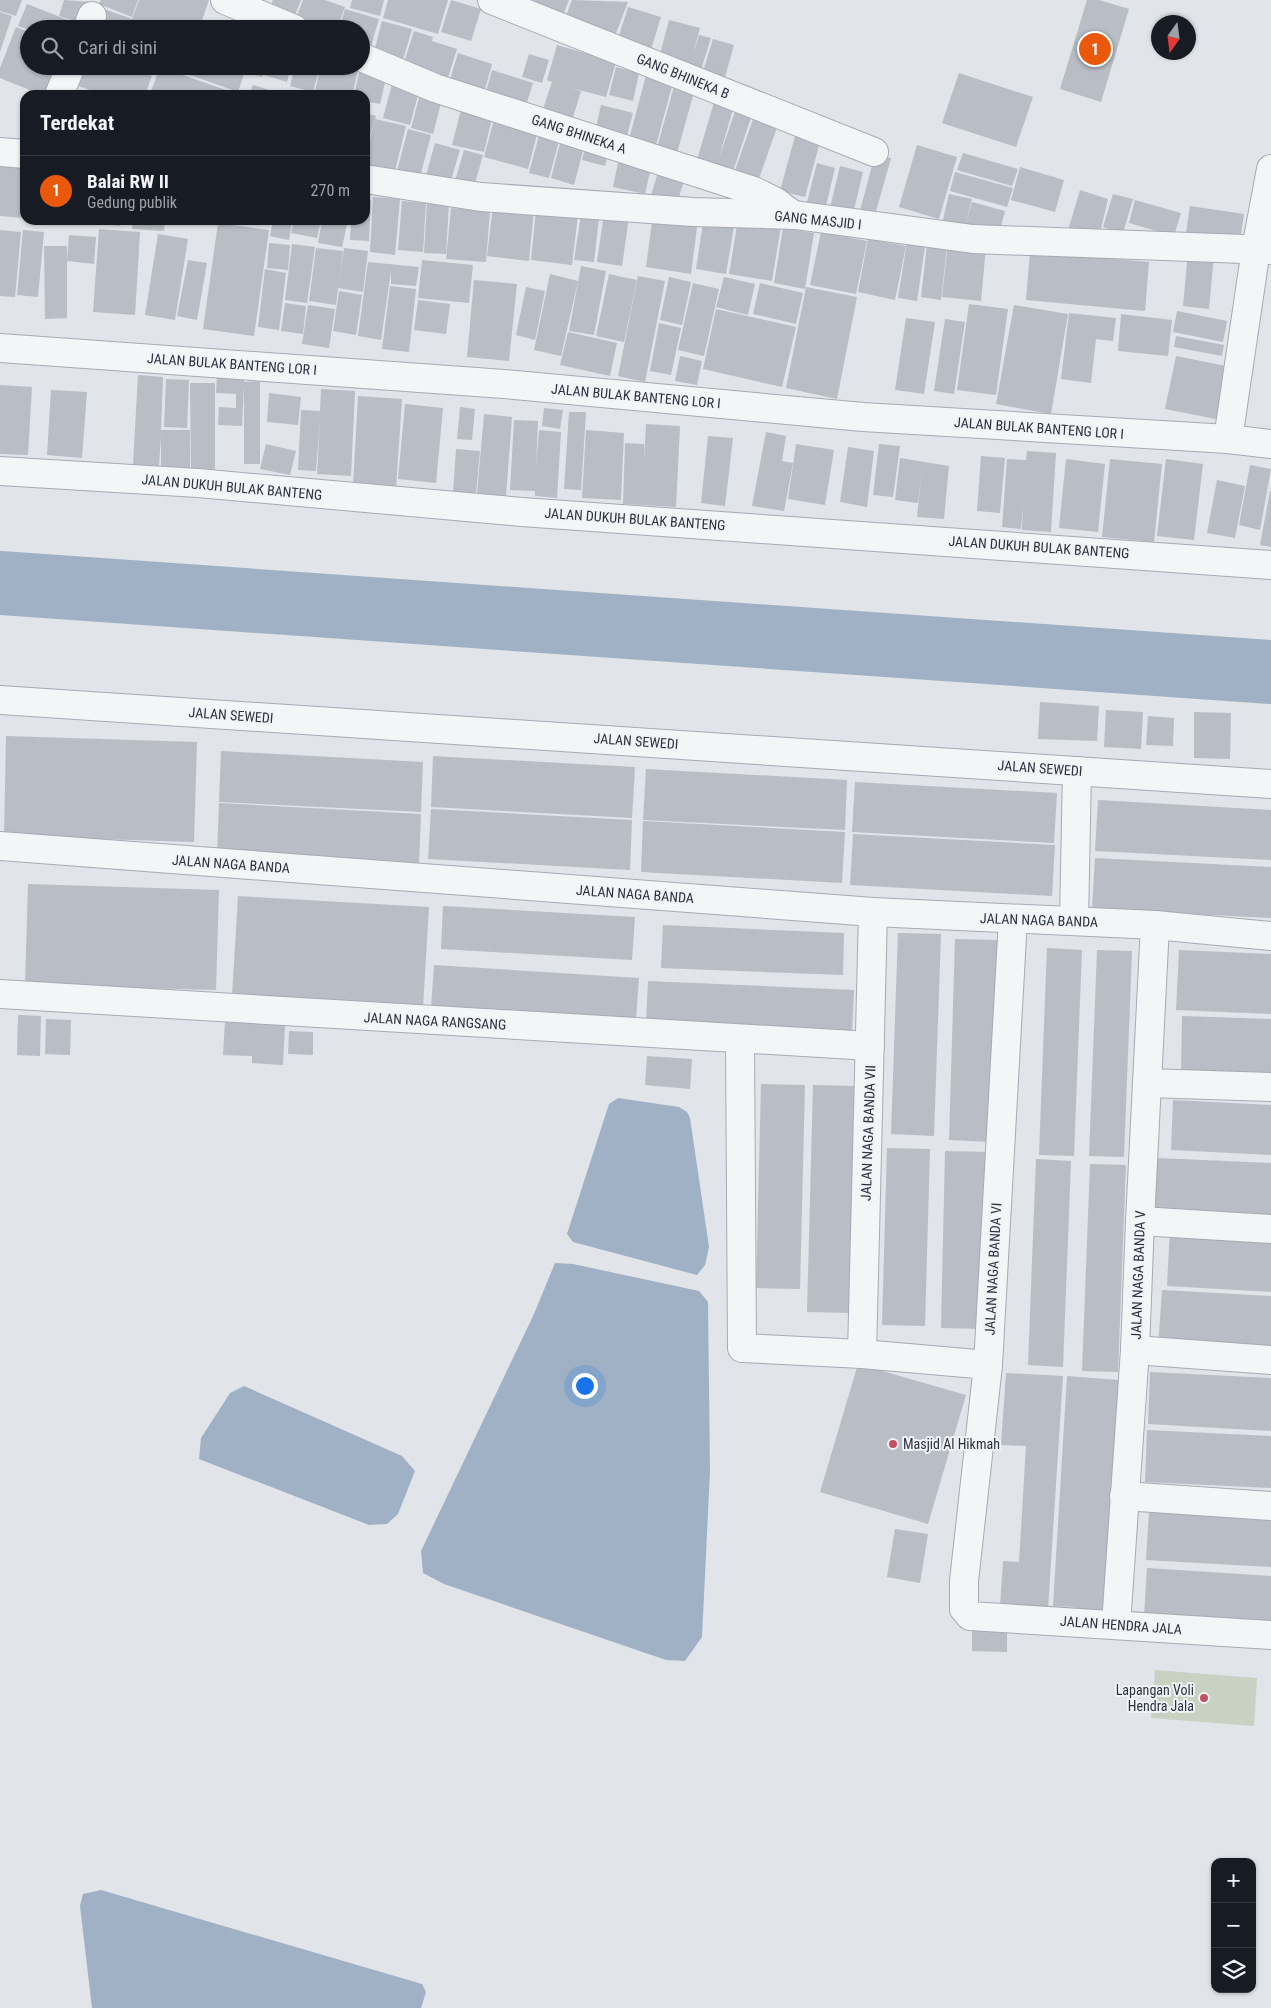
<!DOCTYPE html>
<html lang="id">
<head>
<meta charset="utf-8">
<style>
  :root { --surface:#171b24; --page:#20242c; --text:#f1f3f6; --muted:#9ea1a6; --line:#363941; --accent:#ea580c }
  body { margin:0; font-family:"Roboto Condensed",sans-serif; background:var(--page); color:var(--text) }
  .controls { position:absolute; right:15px; bottom:15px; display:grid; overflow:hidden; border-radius:10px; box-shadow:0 1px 4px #0004 }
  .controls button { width:45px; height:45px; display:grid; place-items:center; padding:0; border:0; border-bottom:1px solid var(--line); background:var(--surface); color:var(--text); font:25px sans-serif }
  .compass { position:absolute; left:1151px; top:15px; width:45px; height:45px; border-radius:50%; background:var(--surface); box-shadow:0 1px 4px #0004; rotate:194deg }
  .you { position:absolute; left:584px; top:1385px; width:18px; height:18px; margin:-12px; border:4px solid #fff; border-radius:50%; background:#1a73e8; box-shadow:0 0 0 8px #1a73e833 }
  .badge { display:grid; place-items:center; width:32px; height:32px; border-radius:50%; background:var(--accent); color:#fff; font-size:16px; font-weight:700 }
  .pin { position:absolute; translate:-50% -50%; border:2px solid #fff; box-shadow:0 1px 5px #0006 }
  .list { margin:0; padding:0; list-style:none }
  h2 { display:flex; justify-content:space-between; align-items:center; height:65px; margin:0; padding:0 20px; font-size:21px }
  h2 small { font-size:16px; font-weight:400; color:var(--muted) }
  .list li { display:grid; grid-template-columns:32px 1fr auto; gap:15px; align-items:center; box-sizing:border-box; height:70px; padding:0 20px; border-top:1px solid var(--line) }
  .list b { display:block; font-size:19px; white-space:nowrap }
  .list p { margin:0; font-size:16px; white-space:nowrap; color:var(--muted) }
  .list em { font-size:16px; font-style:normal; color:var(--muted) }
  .icon { flex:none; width:28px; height:28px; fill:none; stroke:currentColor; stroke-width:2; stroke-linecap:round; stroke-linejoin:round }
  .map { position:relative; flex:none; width:1271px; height:2008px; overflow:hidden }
  .search { position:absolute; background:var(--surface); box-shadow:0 1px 4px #0004; left:20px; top:20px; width:350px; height:55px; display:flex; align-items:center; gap:12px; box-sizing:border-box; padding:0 18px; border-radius:28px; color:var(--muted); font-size:19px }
  .panel { position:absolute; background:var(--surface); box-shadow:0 1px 4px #0004; left:20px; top:90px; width:350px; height:135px; border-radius:15px }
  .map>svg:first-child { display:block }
  .green { fill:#c7d2c3 }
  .water { fill:#a0b1c5 }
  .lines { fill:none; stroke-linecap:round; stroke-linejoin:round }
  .river { stroke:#a0b1c5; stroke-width:64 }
  .building { fill:#b9bdc5 }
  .street-casing { stroke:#a7abb3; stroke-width:30 }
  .street { stroke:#f4f5f7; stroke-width:28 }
  .poi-dot { fill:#c25262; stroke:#f1f3f6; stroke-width:2 }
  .labels { text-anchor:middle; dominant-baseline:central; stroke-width:4; stroke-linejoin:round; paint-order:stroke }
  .street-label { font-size:14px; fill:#2b323f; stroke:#f1f3f6 }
  .poi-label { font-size:14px; fill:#2b323f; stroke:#f1f3f6; text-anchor:start }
</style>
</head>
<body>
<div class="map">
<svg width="1271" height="2008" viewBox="0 0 1271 2008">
  <rect width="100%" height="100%" fill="#e1e4e9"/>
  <!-- green -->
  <polygon class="green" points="1155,1670 1257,1678 1254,1726 1151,1718"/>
  <!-- water -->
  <g class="water">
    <polygon points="618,1098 679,1107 687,1112 690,1118 709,1247 705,1265 697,1275 573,1242 567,1234 609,1104"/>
    <polygon points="555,1263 573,1264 699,1291 708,1302 710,1471 702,1637 685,1661 666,1660 444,1584 423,1573 421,1551 534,1314"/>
    <polygon points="244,1386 402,1456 415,1471 398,1514 387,1524 369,1525 199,1459 201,1438 230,1393"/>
    <polygon points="101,1890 422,1984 426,1992 421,2008 92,2008 80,1906 83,1894"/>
  </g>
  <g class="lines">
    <!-- river -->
    <polyline class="river" points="0,583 1271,672"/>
  </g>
  <!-- building -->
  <g class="building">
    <polygon points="0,0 22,0 16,16 0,11"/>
    <polygon points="64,0 92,2 85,24 59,16"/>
    <polygon points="101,0 138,0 132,17 99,4"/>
    <polygon points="139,0 209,0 199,29 159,27 165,10 158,29 96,27 104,9 132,19"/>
    <polygon points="273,0 301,0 292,23 268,14"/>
    <polygon points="303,0 325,0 345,7 337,29 300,29 293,26"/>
    <polygon points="352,0 384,0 380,16 350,8"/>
    <polygon points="388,0 448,0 438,34 383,18"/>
    <polygon points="451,0 481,9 471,41 441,32"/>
    <polygon points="529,0 569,0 561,21 527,8"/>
    <polygon points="572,0 628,2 613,41 563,23"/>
    <polygon points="1087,0 1099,0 1129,9 1101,102 1060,89"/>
    <polygon points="27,4 86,27 29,30 18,26"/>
    <polygon points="628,7 661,17 649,56 616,45"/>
    <polygon points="345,9 379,19 369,53 361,51 361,29 339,29"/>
    <polygon points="0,12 12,16 0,52"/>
    <polygon points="235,18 267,29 232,29"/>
    <polygon points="669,20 700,28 692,57 699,35 711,38 699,76 658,62"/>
    <polygon points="382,21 412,29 401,67 372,59"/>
    <polygon points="16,27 29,32 29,66 67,66 56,95 42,95 0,78 0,68"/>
    <polygon points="414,31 433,37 432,41 457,49 445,87 402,69"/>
    <polygon points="713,39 734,45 723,84 701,78"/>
    <polygon points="557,45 616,62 606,97 572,88 581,91 571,124 541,115 552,82 547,80"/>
    <polygon points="458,53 492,64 483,96 448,86"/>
    <polygon points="529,54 549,60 542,83 522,77"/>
    <polygon points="77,66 123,66 152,76 145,95 105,95 72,84"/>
    <polygon points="134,66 158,66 156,74"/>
    <polygon points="165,66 222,66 244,74 238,92"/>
    <polygon points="228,66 265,66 262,77"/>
    <polygon points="267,66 291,66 287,82 264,75"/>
    <polygon points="295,66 320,66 313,92 290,86"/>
    <polygon points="321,66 342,66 358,71 352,95 314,95"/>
    <polygon points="160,67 226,90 224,95 150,94"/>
    <polygon points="616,67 639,73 633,101 609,95"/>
    <polygon points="648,68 675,75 655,149 628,143"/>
    <polygon points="360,69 387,74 380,104 365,101 365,95 354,95"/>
    <polygon points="492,70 533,83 523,115 483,103"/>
    <polygon points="959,73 1033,97 1016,147 942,123"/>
    <polygon points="676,79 696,85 675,160 655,155"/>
    <polygon points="392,84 419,91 410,125 383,118"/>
    <polygon points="253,85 286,95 249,95"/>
    <polygon points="421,90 443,95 433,134 411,128"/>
    <polygon points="715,99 734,105 719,158 739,100 755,106 732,174 694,170"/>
    <polygon points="601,105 633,113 626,140 595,132"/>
    <polygon points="757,108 781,116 756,187 732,179"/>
    <polygon points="461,110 492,118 484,152 452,145"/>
    <polygon points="496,112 540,123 528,169 484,157"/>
    <polygon points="365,113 376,116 366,150 365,150"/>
    <polygon points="375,119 406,126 393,179 365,172 365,161"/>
    <polygon points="542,124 562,130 549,178 529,173"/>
    <polygon points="408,129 431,135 419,181 396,175"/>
    <polygon points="563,132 586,139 574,185 551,178"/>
    <polygon points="795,136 820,142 805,197 780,191"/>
    <polygon points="587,140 610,146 605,166 582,160"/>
    <polygon points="435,143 460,150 448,190 424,183"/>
    <polygon points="917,145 957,157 939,219 899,207"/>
    <polygon points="464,150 483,155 472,194 453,188"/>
    <polygon points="620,153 653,159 645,194 613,187"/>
    <polygon points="963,153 1018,169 1012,186 957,170"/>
    <polygon points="875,154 891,158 875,215 860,211"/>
    <polygon points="0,161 25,163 25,218 0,216"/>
    <polygon points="661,163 687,171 677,203 651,195"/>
    <polygon points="817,163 835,168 825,210 806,206"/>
    <polygon points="840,166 863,172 852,218 829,212"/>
    <polygon points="1020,167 1064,180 1055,212 1011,200"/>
    <polygon points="955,172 1013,188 1007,207 950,191"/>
    <polygon points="1080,190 1108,199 1099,237 1066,237"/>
    <polygon points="949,194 972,199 965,226 972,202 1005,211 998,238 941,228"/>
    <polygon points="1113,194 1133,199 1123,233 1103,227"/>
    <polygon points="373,197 400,199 395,255 370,252"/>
    <polygon points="365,200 371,200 369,241 350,240 351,220 365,220"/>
    <polygon points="1135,200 1181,213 1174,236 1129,223"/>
    <polygon points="402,201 426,203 423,252 398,250"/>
    <polygon points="427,203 449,204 446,254 424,253"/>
    <polygon points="493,206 534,210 529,261 487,256"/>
    <polygon points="1190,206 1244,214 1240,241 1186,233"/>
    <polygon points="451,208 490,211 486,262 446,259"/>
    <polygon points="536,210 578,215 572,265 531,260"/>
    <polygon points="604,213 629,217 622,266 597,262"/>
    <polygon points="653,214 698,220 691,274 646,267"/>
    <polygon points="581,215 599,218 594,262 574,260"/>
    <polygon points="704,216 735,221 726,274 696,269"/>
    <polygon points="738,219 781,226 772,281 729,274"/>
    <polygon points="97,220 120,220 120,226 101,224"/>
    <polygon points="133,220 165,220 164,231 132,229"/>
    <polygon points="273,220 292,220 289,240 270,236"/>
    <polygon points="294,220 321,220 317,238 291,233"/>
    <polygon points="322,220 348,220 342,247 318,243"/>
    <polygon points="218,223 269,230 254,336 203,329"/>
    <polygon points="783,228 814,233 805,289 774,283"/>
    <polygon points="99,229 140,232 135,315 93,312"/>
    <polygon points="0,230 21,232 15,297 0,296"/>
    <polygon points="23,230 44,232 38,297 17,295"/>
    <polygon points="821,232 867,241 856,294 810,285"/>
    <polygon points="158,234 188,239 175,320 145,315"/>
    <polygon points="69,235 96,237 94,264 67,261"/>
    <polygon points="868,239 906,246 895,300 858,292"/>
    <polygon points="907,242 925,246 917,301 898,298"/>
    <polygon points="269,243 290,245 288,270 267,268"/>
    <polygon points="948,243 986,247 981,301 942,297"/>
    <polygon points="292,244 315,247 307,303 285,300"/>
    <polygon points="927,244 947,246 941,300 921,297"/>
    <polygon points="44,246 67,246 67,318 45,319"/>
    <polygon points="316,248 343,251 339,283 344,248 368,251 363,292 338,288 336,305 309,301"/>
    <polygon points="1030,251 1149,262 1145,311 1026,300"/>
    <polygon points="1188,252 1214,255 1209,309 1183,306"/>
    <polygon points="188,260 207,263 197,320 177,316"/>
    <polygon points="422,260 473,265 469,303 418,298"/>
    <polygon points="368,262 419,267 416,286 391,284 391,271 381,340 358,336"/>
    <polygon points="581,266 606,271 594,335 569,331"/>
    <polygon points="265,269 286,273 279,330 258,327"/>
    <polygon points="550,274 578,281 561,356 534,350"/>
    <polygon points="609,274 637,280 624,342 596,336"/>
    <polygon points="638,276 665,281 645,382 618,376"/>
    <polygon points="669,277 691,282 682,325 660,320"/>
    <polygon points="724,277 755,284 748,315 716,307"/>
    <polygon points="474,280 517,284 509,361 467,357"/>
    <polygon points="693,283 719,289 704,356 678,350"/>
    <polygon points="760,283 803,293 796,324 753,314"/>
    <polygon points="390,286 416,289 409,352 382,349"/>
    <polygon points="526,287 545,291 535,340 516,335"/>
    <polygon points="806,287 857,297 837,399 786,388"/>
    <polygon points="339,291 362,295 356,335 333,331"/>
    <polygon points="418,300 450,304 446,334 414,330"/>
    <polygon points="285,303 306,306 303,334 281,331"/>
    <polygon points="969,304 1008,309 996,395 957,390"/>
    <polygon points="308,305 335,309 329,348 302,344"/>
    <polygon points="1014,305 1068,314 1051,414 996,404"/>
    <polygon points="716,309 796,327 782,387 703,369"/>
    <polygon points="1177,311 1227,321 1223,342 1173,332"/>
    <polygon points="1069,313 1116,318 1113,341 1096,339 1091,383 1061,379"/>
    <polygon points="1121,314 1172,320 1168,356 1118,351"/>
    <polygon points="906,318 935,322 924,394 895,390"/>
    <polygon points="945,319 965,322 954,394 934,391"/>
    <polygon points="659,323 681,328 671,375 650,371"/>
    <polygon points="568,332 617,343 610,376 560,365"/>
    <polygon points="1176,336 1224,345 1222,356 1174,347"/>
    <polygon points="680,356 702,361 697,385 675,381"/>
    <polygon points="1176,356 1226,366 1216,419 1165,409"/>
    <polygon points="138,375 163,377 161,430 190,430 190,472 161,472 161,436 159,466 133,465"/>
    <polygon points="217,375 244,378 244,382 260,381 260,464 244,464 244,385 242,426 218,425 219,407 236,408 236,394 216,393"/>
    <polygon points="166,379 189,380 187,428 164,427"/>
    <polygon points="190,383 215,383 215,469 191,469"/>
    <polygon points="0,385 32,387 28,455 0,454"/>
    <polygon points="321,389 355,391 351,476 317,474 320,419 316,471 298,470 301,410 320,411"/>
    <polygon points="51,390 87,392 82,458 47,455"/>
    <polygon points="269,393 301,397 298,425 267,422"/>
    <polygon points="358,396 402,399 396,488 353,485"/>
    <polygon points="405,404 443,408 436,483 398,479"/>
    <polygon points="460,407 475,409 472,440 457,439"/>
    <polygon points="544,408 563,410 560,429 542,426"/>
    <polygon points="569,412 586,412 581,490 564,489"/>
    <polygon points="484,414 512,417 506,496 477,494"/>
    <polygon points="514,420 538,421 536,466 539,430 561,432 557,498 535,496 535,491 510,490"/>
    <polygon points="646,424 680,426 676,507 623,504 625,443 644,444 644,459"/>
    <polygon points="586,430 624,433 621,500 582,498"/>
    <polygon points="766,432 786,436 782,461 793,463 784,511 752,506"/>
    <polygon points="708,436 733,438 725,506 701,503"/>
    <polygon points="266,444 296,451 290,475 260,469"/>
    <polygon points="796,444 834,450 825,505 788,499"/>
    <polygon points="879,444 900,446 893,497 873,495"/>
    <polygon points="848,447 874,451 867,507 840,502"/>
    <polygon points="456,449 480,451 476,494 453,493"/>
    <polygon points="1027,451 1056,453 1051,532 1022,530 1023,505 1021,529 1002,527 1007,459 1026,460"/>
    <polygon points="981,456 1005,458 1000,513 977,511"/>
    <polygon points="900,458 949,466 944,519 917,517 922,470 918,503 895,500"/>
    <polygon points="1066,459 1105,464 1098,532 1059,528"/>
    <polygon points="1110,459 1162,464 1154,542 1102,537"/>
    <polygon points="1166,459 1203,464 1194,540 1157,536"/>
    <polygon points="1250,465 1271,469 1260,530 1239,525"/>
    <polygon points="1217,480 1245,486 1235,538 1207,533"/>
    <polygon points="1270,491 1271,491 1271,547 1260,545"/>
    <polygon points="1040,702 1099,706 1097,741 1038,739"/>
    <polygon points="1106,710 1143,712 1141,749 1104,747"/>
    <polygon points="1194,712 1231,713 1230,759 1194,758"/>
    <polygon points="1148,716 1174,718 1173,746 1146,745"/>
    <polygon points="6,736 197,742 194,842 4,836"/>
    <polygon points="221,751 423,762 421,812 219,802"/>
    <polygon points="433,756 635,767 632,818 431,807"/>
    <polygon points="646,769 847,780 845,830 643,820"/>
    <polygon points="855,782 1057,793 1054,843 852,832"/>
    <polygon points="1098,800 1271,810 1271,860 1095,851"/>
    <polygon points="219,803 421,814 419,865 217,854"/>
    <polygon points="431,809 632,820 630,870 428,859"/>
    <polygon points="643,821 845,832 842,883 641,872"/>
    <polygon points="853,834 1055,845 1052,896 850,885"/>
    <polygon points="1095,858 1271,867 1271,918 1092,909"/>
    <polygon points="28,884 219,890 216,990 25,985"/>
    <polygon points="238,896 429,907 423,1007 232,996"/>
    <polygon points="443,906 635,917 632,960 441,949"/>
    <polygon points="663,925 844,933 843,975 661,968"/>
    <polygon points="898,933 941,934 934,1136 891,1134"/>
    <polygon points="955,939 999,940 992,1142 949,1140"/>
    <polygon points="1047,948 1082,950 1074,1156 1039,1155"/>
    <polygon points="1097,950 1132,951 1124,1157 1089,1156"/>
    <polygon points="1179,950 1271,954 1271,1014 1176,1010"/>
    <polygon points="434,965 639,978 636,1021 431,1008"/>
    <polygon points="648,981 854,990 852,1033 646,1024"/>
    <polygon points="18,1015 41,1016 40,1056 17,1055"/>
    <polygon points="1182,1016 1271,1019 1271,1079 1181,1075"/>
    <polygon points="46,1019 71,1020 70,1055 45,1054"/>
    <polygon points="225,1021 285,1025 283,1065 252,1063 252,1056 223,1055"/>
    <polygon points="289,1031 313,1032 313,1055 288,1054"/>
    <polygon points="647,1056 692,1059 690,1089 645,1085"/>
    <polygon points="761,1084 805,1085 800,1289 756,1288"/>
    <polygon points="813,1085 856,1086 851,1313 807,1312"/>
    <polygon points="1173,1100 1271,1105 1271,1155 1171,1150"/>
    <polygon points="887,1148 930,1149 925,1326 882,1325"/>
    <polygon points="945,1151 988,1152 984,1329 941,1328"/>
    <polygon points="1157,1158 1271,1163 1271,1220 1155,1216"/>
    <polygon points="1036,1159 1071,1161 1063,1367 1028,1365"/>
    <polygon points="1090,1164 1126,1165 1118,1372 1082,1371"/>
    <polygon points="1170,1228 1271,1234 1271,1292 1167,1286"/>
    <polygon points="1162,1290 1271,1296 1271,1354 1158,1348"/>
    <polygon points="858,1364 966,1395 928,1524 820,1492"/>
    <polygon points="1150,1372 1271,1378 1271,1431 1148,1424"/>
    <polygon points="1006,1373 1063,1376 1048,1609 1000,1606 1003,1561 1019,1562 1026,1446 1001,1445"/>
    <polygon points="1067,1376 1119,1380 1105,1620 1075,1618 1075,1607 1053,1606"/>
    <polygon points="1147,1430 1271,1436 1271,1488 1145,1482"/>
    <polygon points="1149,1512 1271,1519 1271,1567 1146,1560"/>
    <polygon points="895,1529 928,1534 920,1583 887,1577"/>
    <polygon points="1147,1568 1271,1576 1271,1623 1144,1616"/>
    <polygon points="972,1620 1007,1620 1007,1652 972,1651"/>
  </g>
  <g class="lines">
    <!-- street casing -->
    <g class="street-casing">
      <g id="street">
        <polyline points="225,0 294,29"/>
        <polyline points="492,0 874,152"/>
        <polyline points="87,29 92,16"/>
        <polyline points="361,57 435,88 754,191 776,202 793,215"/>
        <polyline points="59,95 71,66"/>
        <polyline points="0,152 25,154"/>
        <polyline points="365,179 481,197 693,212 795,215 973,239 1271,250"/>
        <polyline points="0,348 504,384 863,417 1228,439 1271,444"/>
        <polyline points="1228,439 1256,249 1271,169"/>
        <polyline points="0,471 198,483 522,512 1271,565"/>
        <polyline points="0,700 1271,784"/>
        <polyline points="0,846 873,912 1155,925 1271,936"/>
        <polyline points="1013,919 988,1365 964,1581 964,1609 970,1616 1271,1635"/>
        <polyline points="1074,920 1077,771"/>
        <polyline points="0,994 870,1046"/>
        <polyline points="740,1040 742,1348 862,1354 988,1365"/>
        <polyline points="1147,1083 1271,1087"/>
        <polyline points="1140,1221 1271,1229"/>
        <polyline points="1135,1350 1271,1360"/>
        <polyline points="862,1354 873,912"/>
        <polyline points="1124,1496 1271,1506"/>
        <polyline points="1116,1625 1135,1350 1140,1221 1155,925"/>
      </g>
    </g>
    <!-- street -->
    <use href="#street" class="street"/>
  </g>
  <!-- markers -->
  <g class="poi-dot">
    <circle cx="893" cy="1444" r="5"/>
    <circle cx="1204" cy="1698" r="5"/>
  </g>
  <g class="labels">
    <!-- street labels -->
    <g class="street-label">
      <text transform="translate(683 76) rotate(22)">GANG BHINEKA B</text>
      <text transform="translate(579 134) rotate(18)">GANG BHINEKA A</text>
      <text transform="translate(818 220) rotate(6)">GANG MASJID I</text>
      <text transform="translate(232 364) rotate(4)">JALAN BULAK BANTENG LOR I</text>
      <text transform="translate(636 396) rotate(5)">JALAN BULAK BANTENG LOR I</text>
      <text transform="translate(1039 428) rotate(4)">JALAN BULAK BANTENG LOR I</text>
      <text transform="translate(232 487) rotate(5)">JALAN DUKUH BULAK BANTENG</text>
      <text transform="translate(635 519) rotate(4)">JALAN DUKUH BULAK BANTENG</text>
      <text transform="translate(1039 547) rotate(4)">JALAN DUKUH BULAK BANTENG</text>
      <text transform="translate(231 715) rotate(4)">JALAN SEWEDI</text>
      <text transform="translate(636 741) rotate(4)">JALAN SEWEDI</text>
      <text transform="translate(1040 768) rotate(4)">JALAN SEWEDI</text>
      <text transform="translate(231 864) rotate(4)">JALAN NAGA BANDA</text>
      <text transform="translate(635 894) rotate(4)">JALAN NAGA BANDA</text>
      <text transform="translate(1039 920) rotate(2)">JALAN NAGA BANDA</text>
      <text transform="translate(435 1021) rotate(3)">JALAN NAGA RANGSANG</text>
      <text transform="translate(868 1133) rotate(-88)">JALAN NAGA BANDA VII</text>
      <text transform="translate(993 1269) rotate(-87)">JALAN NAGA BANDA VI</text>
      <text transform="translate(1138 1275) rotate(-88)">JALAN NAGA BANDA V</text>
      <text transform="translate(1121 1625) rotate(4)">JALAN HENDRA JALA</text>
    </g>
    <!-- poi labels -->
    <g class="poi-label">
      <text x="903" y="1444">Masjid Al Hikmah</text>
      <text x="1194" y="1690" text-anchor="end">Lapangan Voli<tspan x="1194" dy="16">Hendra Jala</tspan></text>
    </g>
  </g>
</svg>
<div class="controls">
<button>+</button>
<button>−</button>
<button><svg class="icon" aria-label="layers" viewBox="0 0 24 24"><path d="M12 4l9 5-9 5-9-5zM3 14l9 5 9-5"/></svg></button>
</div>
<svg class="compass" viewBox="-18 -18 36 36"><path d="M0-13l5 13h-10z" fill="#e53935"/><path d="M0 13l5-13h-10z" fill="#9ea1a6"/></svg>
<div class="you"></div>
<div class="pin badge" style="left:1095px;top:49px">1</div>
<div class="search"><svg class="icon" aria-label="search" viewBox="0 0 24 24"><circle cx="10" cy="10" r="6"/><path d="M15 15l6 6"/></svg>Cari di sini</div>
<section class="panel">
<h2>Terdekat<small></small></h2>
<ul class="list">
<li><span class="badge">1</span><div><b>Balai RW II</b><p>Gedung publik</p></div><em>270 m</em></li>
</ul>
</section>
</div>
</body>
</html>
